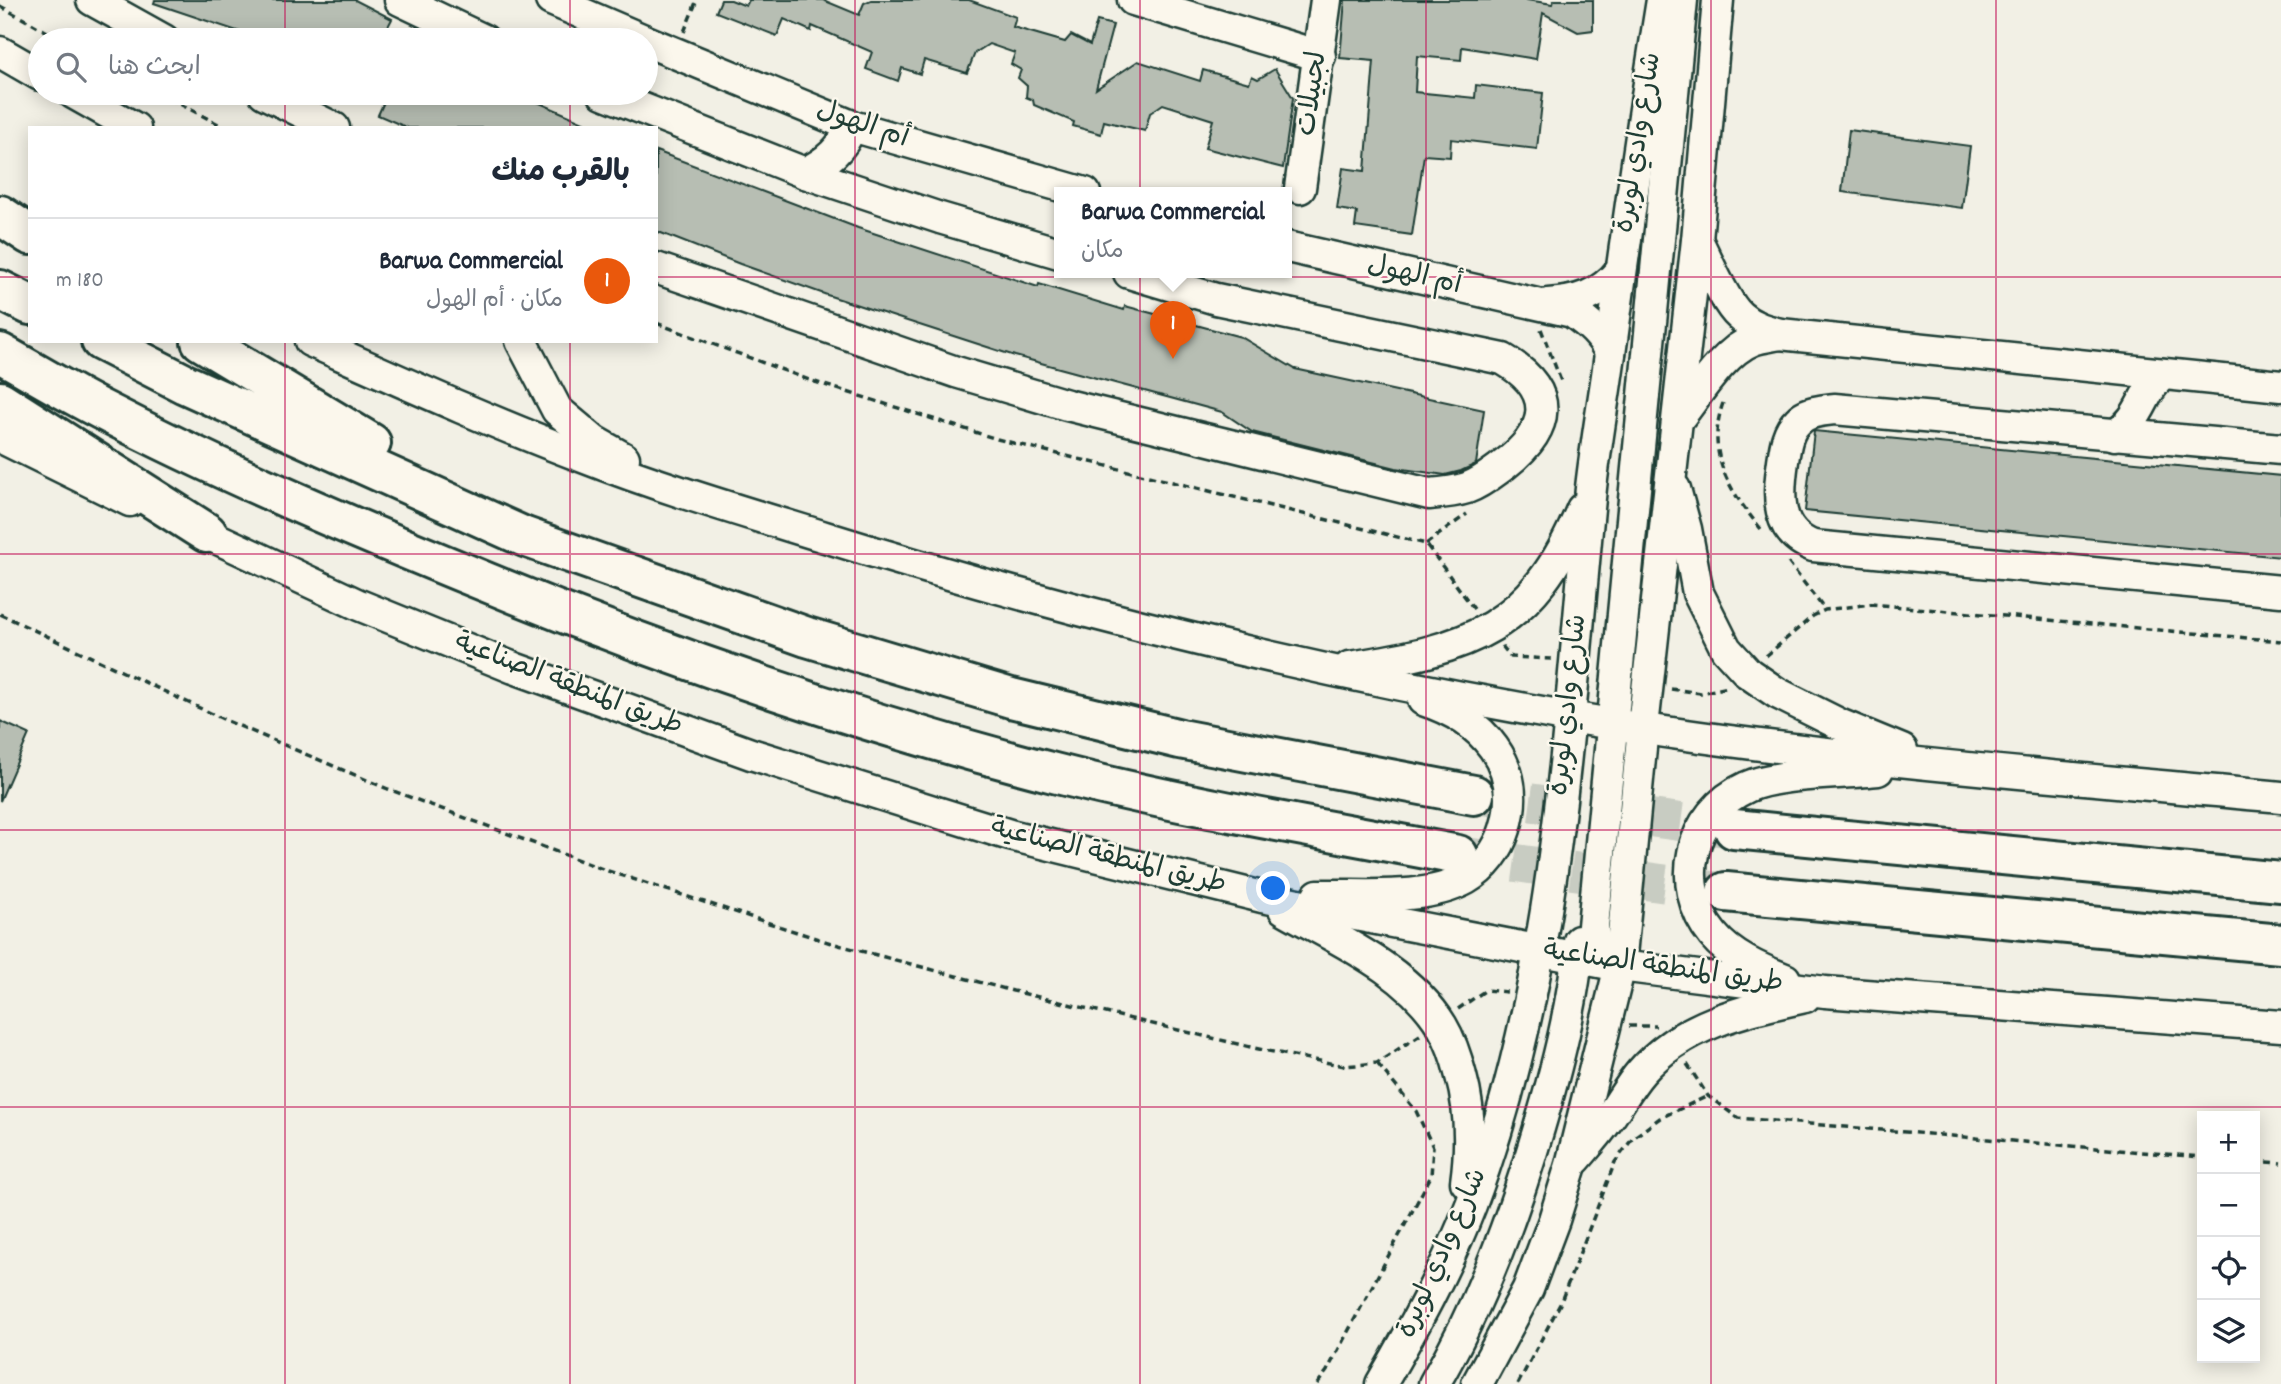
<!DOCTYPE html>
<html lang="ar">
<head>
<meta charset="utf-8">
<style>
  :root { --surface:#fff; --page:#f6f6f7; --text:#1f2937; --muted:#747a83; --line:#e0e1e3; --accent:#ea580c }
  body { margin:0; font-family:Dekko,"Playpen Sans Arabic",sans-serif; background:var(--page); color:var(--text); direction:rtl }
  .controls { position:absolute; right:21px; bottom:21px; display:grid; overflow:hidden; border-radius:0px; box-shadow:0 4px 18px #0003 }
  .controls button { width:63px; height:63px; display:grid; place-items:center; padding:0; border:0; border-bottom:2px solid var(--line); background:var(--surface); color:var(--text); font:35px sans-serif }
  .you { position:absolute; left:1274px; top:889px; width:24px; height:24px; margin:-18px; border:5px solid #fff; border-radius:50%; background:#1a73e8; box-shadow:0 0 0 10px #1a73e833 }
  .badge { display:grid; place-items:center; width:46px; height:46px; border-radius:50%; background:var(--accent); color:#fff; font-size:23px; font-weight:700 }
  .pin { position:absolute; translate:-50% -58px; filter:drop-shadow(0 2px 4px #0008) }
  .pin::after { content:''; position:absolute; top:37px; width:24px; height:21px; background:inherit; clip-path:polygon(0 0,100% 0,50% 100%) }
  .popup { position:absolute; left:1054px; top:187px; width:238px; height:91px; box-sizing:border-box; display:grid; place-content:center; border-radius:0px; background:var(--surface); filter:drop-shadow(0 2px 5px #0005); font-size:23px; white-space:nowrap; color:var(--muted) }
  .popup b { font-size:26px; color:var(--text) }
  .popup::after { content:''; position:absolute; left:50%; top:100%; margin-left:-14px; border:14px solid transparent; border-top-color:var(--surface) }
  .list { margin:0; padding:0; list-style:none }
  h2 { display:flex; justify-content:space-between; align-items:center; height:91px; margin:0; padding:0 28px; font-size:30px }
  h2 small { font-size:23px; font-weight:400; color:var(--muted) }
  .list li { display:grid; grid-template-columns:46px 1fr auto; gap:21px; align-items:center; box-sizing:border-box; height:126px; padding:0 28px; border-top:2px solid var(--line) }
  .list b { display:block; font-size:26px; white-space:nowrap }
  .list p { margin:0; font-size:23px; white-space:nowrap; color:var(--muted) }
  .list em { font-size:23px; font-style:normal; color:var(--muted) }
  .icon { flex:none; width:38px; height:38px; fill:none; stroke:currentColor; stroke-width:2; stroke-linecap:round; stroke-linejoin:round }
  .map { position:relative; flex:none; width:2281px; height:1384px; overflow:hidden; direction:ltr }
  .search { position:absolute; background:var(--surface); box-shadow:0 4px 18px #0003; left:28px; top:28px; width:630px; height:77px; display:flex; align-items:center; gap:18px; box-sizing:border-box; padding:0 24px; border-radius:38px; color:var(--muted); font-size:26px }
  .panel { position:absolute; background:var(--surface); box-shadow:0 4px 18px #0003; left:28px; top:126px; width:630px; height:217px; border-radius:0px; direction:rtl }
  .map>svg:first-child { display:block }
  .building { fill:#b7beb3; stroke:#1f3d34; stroke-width:2 }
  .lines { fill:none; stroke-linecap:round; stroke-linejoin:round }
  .highway-tunnel { stroke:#c8ccc2; stroke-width:38; stroke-dasharray:38 19; stroke-linecap:butt }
  .minor-casing { stroke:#1f3d34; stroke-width:35 }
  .highway-casing { stroke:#1f3d34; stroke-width:44 }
  .path { stroke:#1f3d34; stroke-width:3.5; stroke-dasharray:7 5; stroke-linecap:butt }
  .minor { stroke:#fbf7ec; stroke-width:30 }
  .highway { stroke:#fbf7ec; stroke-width:38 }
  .grid { fill:none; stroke:#c2185b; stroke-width:2; stroke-opacity:0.55 }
  .labels { text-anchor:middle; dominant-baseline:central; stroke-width:5; stroke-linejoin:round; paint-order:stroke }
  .street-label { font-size:28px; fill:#1f3d34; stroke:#fbf7ec }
</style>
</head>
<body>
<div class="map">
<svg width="2281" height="1384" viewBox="0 0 2281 1384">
  <rect width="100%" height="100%" fill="#f2f0e5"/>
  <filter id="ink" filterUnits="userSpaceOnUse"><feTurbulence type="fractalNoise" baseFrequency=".0143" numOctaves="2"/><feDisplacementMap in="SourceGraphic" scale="14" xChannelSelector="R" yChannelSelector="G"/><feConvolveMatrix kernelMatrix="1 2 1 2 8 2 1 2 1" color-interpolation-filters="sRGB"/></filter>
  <g filter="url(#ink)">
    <!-- building -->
    <g class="building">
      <polygon points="155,0 355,0 392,19 381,40 264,40 154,3"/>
      <polygon points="721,0 731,0 746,6 749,0 823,0 859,15 864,3 871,0 969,0 1016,17 1013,27 1065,42 1071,35 1090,45 1097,21 1113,25 1096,89 1138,61 1200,81 1203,70 1249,83 1252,76 1258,79 1275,69 1293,98 1283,168 1205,148 1213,120 1163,104 1150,113 1145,131 1104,121 1101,134 1073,126 1074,122 1034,105 1033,100 1026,97 1027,86 1018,78 1021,70 1011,64 1015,53 989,44 975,53 967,73 924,60 920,74 902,68 898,81 866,69 872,52 812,26 811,31 784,19 777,36 716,12"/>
      <polygon points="1345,0 1527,0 1553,4 1554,0 1593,0 1593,30 1578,32 1543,13 1536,59 1462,47 1461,60 1417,56 1415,92 1475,98 1476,85 1543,93 1537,149 1451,139 1450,157 1424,155 1412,235 1355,227 1357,212 1337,209 1343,168 1365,171 1374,61 1340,58"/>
      <polygon points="388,93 517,93 597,128 408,128 378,115"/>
      <polygon points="1849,130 1970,146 1962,208 1842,192"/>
      <polygon points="656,151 858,228 1038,287 1039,284 1124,310 1125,306 1241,337 1295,369 1484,410 1476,464 1461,471 1445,475 1396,468 1252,432 1222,412 1015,356 827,295 740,264 656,231"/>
      <polygon points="1814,431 2281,476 2281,557 1805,511"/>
      <polygon points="0,721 29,734 0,801"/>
    </g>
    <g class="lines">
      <!-- highway-tunnel -->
      <g class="highway-tunnel">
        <polyline points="1474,795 1734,829"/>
        <polyline points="1458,855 1726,892"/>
      </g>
      <!-- minor casing -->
      <g class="minor-casing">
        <g id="minor">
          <polyline points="92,0 164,40"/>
          <polyline points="400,0 484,40"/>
          <polyline points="551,0 644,40"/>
          <polyline points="1133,0 1320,56"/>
          <polyline points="646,41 852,126 1085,193"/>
          <polyline points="0,52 40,75"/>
          <polyline points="73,93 135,128"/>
          <polyline points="264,93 334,128"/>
          <polyline points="603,93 805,173 940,218 1059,253"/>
          <path d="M805,173C827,162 842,149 852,126"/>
          <polyline points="1300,188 1326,0"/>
          <path d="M1697,240C1708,261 1724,302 1740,316C1752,327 1765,330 1780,334L2281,386"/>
          <path d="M1287,247L1572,312C1589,324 1602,334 1610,353"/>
          <path d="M656,268L956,372L1067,405L1429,494C1442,493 1455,492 1467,488C1481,483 1493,473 1504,465C1551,429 1557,391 1503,359L1216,299L1129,273"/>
          <path d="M1548,304C1578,302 1601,295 1620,271"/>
          <path d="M310,341C400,381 490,422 583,457C662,488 744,512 825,537C1069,613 1318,673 1570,717C1805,757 2044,775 2281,797"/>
          <polyline points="521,341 557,410 594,441 624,458"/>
          <path d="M1679,418C1698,394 1724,351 1753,340C1761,337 1771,336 1780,334"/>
          <path d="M2115,435C2144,416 2140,394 2163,374"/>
          <polyline points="0,437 130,501"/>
          <path d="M2281,449L1834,409C1821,411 1807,411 1798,421C1787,431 1785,447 1783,461C1778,496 1775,531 1813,546L2281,591"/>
          <polyline points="1675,489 1686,529 1698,593 1726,649 1748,673 1777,693 1839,724 1902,750"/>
          <polyline points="186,524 359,605 514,668 751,754 1010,835 1262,897 1620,966 1825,992 2281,1026"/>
          <path d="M1349,667C1470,649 1532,629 1582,509"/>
          <path d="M1318,895C1364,894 1426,901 1466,879C1485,868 1499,849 1505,829C1525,765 1482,719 1423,700"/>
          <path d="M1284,909C1338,940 1408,970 1442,1026C1451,1041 1457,1060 1461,1076C1471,1112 1471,1146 1466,1182"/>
          <path d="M1620,966C1602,960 1593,946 1593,926L1682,0"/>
          <path d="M1785,979C1759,969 1730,956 1713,935C1673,886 1689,813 1747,787C1776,773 1843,774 1878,770"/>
          <path d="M1576,1159C1587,1146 1598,1134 1607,1121C1619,1105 1628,1087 1641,1072C1683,1023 1746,1010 1805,997"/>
          <path d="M1381,1384C1414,1327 1447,1267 1471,1205C1558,977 1567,729 1591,488C1596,443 1604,399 1610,354C1626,236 1643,118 1662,0"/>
          <path d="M1434,1384C1481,1304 1513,1217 1539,1128C1557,1067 1573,1005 1579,941"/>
          <polyline points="1477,1384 1528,1289 1554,1220 1571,1165 1620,966 1643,727 1697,240 1718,0"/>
        </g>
      </g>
      <!-- highway casing -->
      <g class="highway-casing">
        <g id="highway">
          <polyline points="0,215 30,235"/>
          <polyline points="0,290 30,305"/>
          <polyline points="101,341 185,384 525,537 807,637 1011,698 1180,739 1474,795"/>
          <polyline points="201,341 371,443"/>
          <path d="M0,353C34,372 67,392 102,410C226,474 356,529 486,582C671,658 860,723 1054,773C1187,807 1324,829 1458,855"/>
          <polyline points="0,401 207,533"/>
          <polyline points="1734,829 2281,882"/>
          <polyline points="1726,892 2281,944"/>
        </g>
      </g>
      <!-- path -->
      <g class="path">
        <polyline points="0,6 62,40"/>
        <polyline points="684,32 697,0"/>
        <polyline points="159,93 226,128"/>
        <polyline points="656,323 812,381 997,439 1426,544 1474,609"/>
        <polyline points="1541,329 1561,381"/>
        <path d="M1723,403C1705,455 1730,491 1761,529"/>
        <polyline points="1426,544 1467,514"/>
        <polyline points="1788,562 1825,610"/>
        <polyline points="0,614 225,720 388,789 608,871 831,943 1013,991 1263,1050 1345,1066 1377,1063 1420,1035"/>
        <polyline points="1502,646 1511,657 1552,659"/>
        <polyline points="1766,656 1813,616 1825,610 1871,604 2281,641"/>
        <polyline points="1671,689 1701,693 1729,687"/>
        <polyline points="1458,1009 1486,990 1507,992"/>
        <polyline points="1629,1026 1656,1026"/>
        <polyline points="1687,1064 1708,1096 1738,1118 2202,1157"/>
        <polyline points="2255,1161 2281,1163"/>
        <polyline points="1317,1384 1327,1371 1431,1176 1433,1147 1416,1111 1377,1063"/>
        <polyline points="1518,1384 1560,1304 1615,1162 1633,1138 1660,1118 1708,1096"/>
      </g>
      <!-- minor -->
      <use href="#minor" class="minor"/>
      <!-- highway -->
      <use href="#highway" class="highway"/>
    </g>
  </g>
  <!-- grid -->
  <path class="grid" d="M285,0V40M570,0V40M855,0V1384M1140,0V1384M1426,0V1384M1711,0V1384M1996,0V1384M285,93V128M570,93V128M0,277H30M656,277H2281M285,341V1384M570,341V1384M0,554H2281M0,830H2281M0,1107H2281"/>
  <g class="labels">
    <!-- street labels -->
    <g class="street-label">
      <text transform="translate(1314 94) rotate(-82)">لجبيلات</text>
      <text transform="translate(862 126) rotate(19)">أم الهول</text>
      <text transform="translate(1640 143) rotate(-81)">شارع وادي لوبرة</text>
      <text transform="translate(1414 277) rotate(13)">أم الهول</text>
      <text transform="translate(568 686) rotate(21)">طريق المنطقة الصناعية</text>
      <text transform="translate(1570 705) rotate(-84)">شارع وادي لوبرة</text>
      <text transform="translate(1108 858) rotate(14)">طريق المنطقة الصناعية</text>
      <text transform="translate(1663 969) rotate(8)">طريق المنطقة الصناعية</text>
      <text transform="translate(1444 1254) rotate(-66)">شارع وادي لوبرة</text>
    </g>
  </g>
</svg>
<div class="controls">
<button>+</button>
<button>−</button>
<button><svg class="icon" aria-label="locate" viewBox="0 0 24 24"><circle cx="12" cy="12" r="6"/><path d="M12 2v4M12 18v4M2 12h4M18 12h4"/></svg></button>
<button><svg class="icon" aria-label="layers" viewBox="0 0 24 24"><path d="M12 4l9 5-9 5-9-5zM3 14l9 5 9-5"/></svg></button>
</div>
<div class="you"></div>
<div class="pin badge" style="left:1173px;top:359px">1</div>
<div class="popup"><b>Barwa Commercial</b>مكان</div>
<div class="search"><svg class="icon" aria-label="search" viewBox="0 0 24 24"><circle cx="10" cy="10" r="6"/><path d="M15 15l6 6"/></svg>ابحث هنا</div>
<section class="panel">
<h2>بالقرب منك<small></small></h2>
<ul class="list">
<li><span class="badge">1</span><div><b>Barwa Commercial</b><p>مكان · أم الهول</p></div><em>180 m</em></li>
</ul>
</section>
</div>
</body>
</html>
